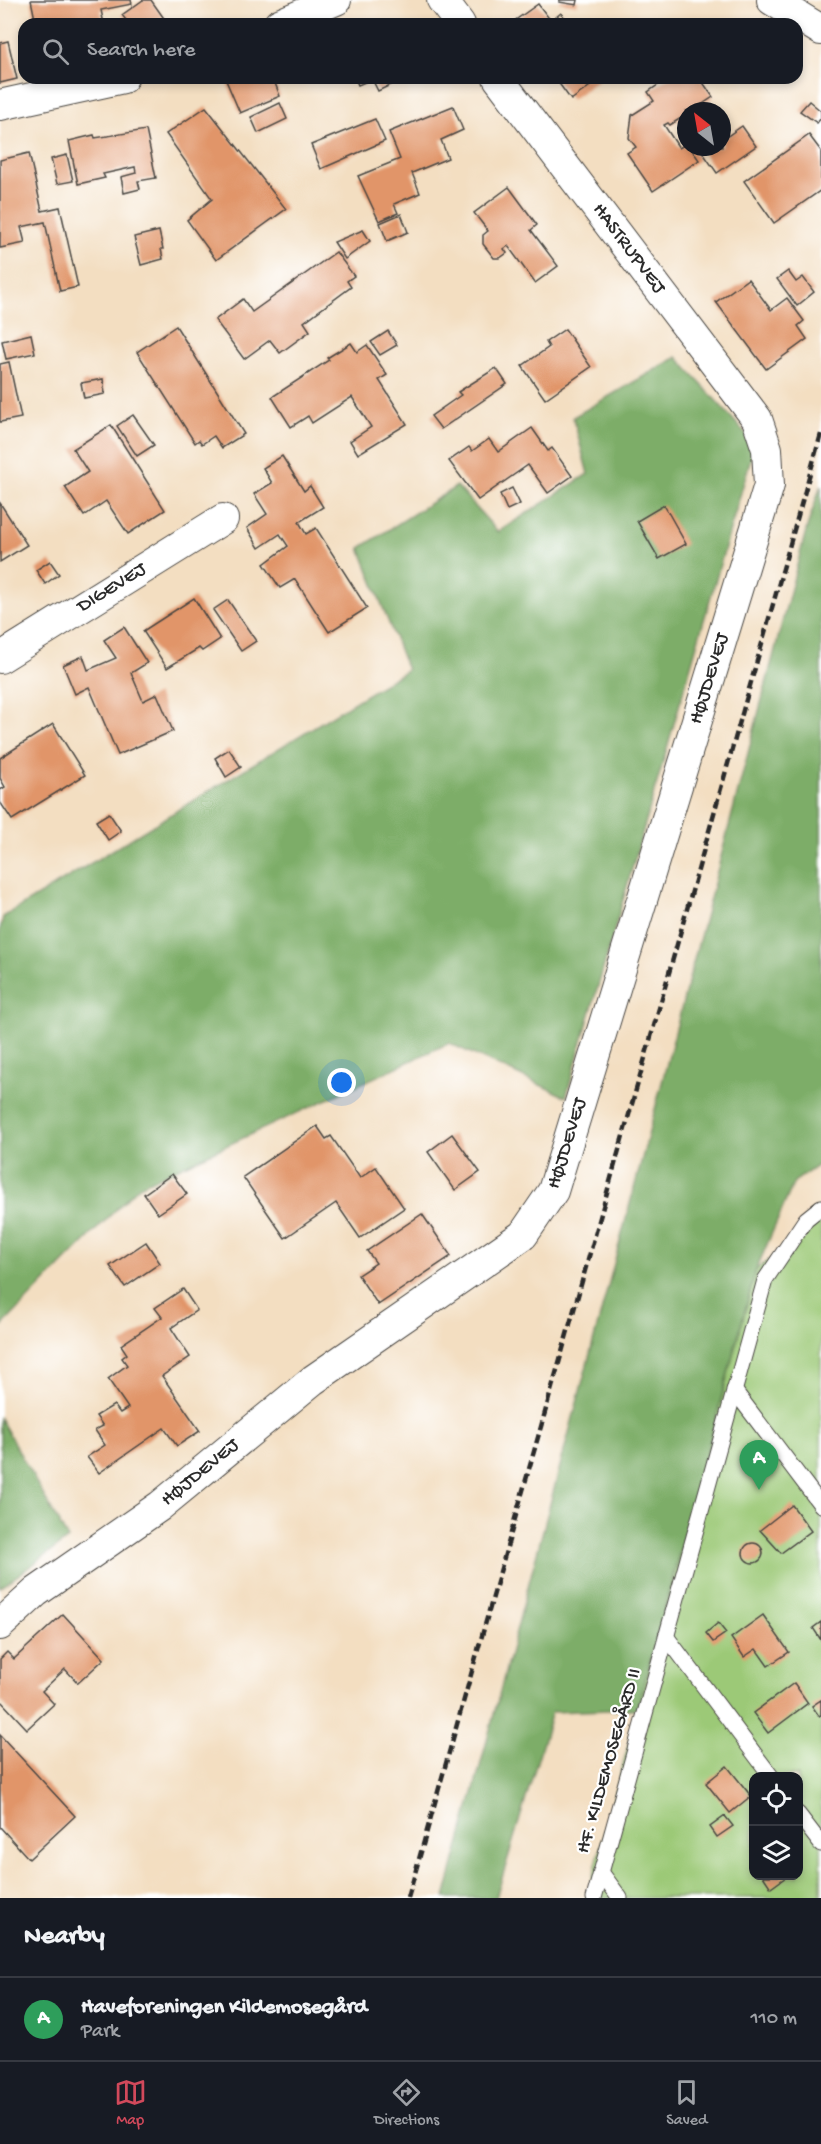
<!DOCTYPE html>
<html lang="en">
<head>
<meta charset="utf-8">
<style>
  :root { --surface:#171b24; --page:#242831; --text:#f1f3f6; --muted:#9ea1a6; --line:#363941; --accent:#d1495b }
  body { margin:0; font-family:"Gochi Hand",sans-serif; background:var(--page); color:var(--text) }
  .controls { position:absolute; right:18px; bottom:18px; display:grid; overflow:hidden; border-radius:12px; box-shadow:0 3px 9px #0003 }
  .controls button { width:54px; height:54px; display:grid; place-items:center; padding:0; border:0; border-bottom:2px solid var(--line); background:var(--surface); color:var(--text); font:30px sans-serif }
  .compass { position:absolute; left:677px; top:102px; width:54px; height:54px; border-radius:50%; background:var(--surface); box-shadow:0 3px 9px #0003; rotate:329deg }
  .you { position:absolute; left:342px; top:1083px; width:21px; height:21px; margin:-15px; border:4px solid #fff; border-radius:50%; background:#1a73e8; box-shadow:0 0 0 9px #1a73e833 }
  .badge { display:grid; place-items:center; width:39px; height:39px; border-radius:50%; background:var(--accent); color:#fff; font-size:20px; font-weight:700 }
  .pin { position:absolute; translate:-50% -50px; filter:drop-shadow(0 2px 3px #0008) }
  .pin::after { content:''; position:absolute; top:32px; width:21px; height:18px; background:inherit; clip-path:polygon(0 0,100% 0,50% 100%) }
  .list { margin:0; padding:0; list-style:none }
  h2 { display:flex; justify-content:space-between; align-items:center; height:78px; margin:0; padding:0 24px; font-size:26px }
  h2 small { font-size:20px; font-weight:400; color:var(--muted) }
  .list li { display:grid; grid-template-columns:39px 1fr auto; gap:18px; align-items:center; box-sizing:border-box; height:84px; padding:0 24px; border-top:2px solid var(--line) }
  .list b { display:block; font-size:22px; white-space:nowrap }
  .list p { margin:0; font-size:20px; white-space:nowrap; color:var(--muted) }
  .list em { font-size:20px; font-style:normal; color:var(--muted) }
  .icon { flex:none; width:33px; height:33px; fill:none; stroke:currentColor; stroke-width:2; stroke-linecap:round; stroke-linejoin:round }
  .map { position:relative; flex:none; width:821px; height:1898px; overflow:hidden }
  .search { position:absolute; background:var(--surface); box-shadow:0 3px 9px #0003; left:18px; right:18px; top:18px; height:66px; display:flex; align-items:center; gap:15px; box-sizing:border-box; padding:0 21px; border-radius:18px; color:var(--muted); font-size:22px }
  .sheet { height:162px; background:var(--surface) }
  nav { display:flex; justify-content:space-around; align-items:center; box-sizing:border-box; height:84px; border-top:2px solid var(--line); background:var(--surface); font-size:16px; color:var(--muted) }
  nav a { display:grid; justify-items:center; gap:3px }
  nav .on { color:var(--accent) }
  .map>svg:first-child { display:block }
  .green { fill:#9cc977; stroke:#647a51; stroke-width:1.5; fill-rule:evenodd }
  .forest { fill:#7dad68; stroke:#546c4a; stroke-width:1.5 }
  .building { fill:#e19569 }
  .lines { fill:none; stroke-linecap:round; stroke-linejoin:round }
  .service-casing { stroke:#494642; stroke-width:17 }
  .minor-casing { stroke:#494642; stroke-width:32 }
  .service { stroke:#fff; stroke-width:15 }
  .minor { stroke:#fff; stroke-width:30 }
  .rail { stroke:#2b2b2b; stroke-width:4.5; stroke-dasharray:9 4.5; stroke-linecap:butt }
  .labels { text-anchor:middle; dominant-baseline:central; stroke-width:4.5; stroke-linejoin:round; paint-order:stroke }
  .street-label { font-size:20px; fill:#2b2b2b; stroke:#fff }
</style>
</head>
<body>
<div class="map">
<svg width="821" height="1898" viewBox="0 0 821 1898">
  <rect width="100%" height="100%" fill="#fff"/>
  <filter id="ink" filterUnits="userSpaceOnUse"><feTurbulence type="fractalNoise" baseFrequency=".0167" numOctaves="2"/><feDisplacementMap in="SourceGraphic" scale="12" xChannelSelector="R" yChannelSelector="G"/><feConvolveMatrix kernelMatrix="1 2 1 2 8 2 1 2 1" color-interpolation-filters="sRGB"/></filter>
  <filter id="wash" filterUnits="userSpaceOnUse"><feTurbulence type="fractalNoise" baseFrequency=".008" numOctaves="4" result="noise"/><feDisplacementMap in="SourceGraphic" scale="24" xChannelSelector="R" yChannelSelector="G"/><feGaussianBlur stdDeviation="1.35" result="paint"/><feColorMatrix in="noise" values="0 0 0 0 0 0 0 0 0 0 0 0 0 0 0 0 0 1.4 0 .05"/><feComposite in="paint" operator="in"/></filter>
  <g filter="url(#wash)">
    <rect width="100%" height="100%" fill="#f3dec1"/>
    <!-- green -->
    <path class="green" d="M821,1220V1898H587L756,1270ZM754,1776H798V1876H754Z"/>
    <!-- forest -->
    <g class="forest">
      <polygon points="677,357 755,444 566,1097 449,1043 139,1186 0,1328 0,930 3,917 407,670 360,548 457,486 498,532 588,474 573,417"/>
      <polygon points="821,485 821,1163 794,1182 756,1270 637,1709 552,1712 496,1898 445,1898 648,1136 807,527"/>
      <polygon points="0,1418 68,1539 0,1588"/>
    </g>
    <g id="blocks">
      <!-- building -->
      <g class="building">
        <polygon points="31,0 131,0 132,4 101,10 104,24 36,24"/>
        <polygon points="143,0 151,0 168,24 129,24 122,15"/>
        <polygon points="560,0 578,0 577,5 559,2"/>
        <polygon points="538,4 551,21 561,13 569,24 510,24"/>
        <polygon points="8,41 17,79 0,83 0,43"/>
        <polygon points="225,78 273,78 280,96 240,113"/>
        <polygon points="355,78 400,78 401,80 378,91 372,79 358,85"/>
        <polygon points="555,78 601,78 571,100"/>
        <polygon points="668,78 700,78 713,97 692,111 686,111 686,115 670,125 668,123 664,125 679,148 686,144 686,147 690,147 699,160 653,191 627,153 636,147 629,138 632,115 654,101 648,92"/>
        <polygon points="809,101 821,111 821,118 817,123 800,111"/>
        <polygon points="280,103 287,119 258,133 251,117"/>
        <polygon points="453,106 463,130 441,140 448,158 412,173 420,193 394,204 398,213 379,221 358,176 400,159 389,132"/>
        <polygon points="206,107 286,209 216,260 187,220 212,199 166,134"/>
        <polygon points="375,119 385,141 321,169 311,145"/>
        <polygon points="742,126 756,146 717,173 703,153 712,147 722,147 722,140"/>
        <polygon points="146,130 156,178 138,181 140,189 124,193 121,177 136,173 135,167 103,174 105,178 78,184 69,141 94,135 95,138"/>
        <polygon points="809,135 821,151 821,190 774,223 744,181"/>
        <polygon points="29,153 42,211 60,207 78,287 60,291 45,222 21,227 25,243 0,248 0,160"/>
        <polygon points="67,155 73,181 57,184 51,159"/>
        <polygon points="509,187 537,225 531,230 558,266 535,283 508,246 504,249 507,253 500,258 494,258 483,244 483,235 488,231 474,213"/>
        <polygon points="401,214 408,232 387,241 380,223"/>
        <polygon points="363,230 370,241 345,259 334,242"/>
        <polygon points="159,231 163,249 161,249 163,259 141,265 134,237"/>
        <polygon points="336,252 354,276 347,281 351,287 304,322 310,331 280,353 270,340 244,359 215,320 243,299 252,312"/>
        <polygon points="788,271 796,282 803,277 814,292 797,306 777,279"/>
        <polygon points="748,279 771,310 787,298 804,321 798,326 807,339 766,369 716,302"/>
        <polygon points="176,326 244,434 222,448 214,436 202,444 199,440 195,443 137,352"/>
        <polygon points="565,329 591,367 545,399 522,366 549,347 546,342"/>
        <polygon points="388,331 397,345 380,355 371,342"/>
        <polygon points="31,334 35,353 6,359 2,341"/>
        <polygon points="351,343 357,352 367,345 387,375 379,380 407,424 358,454 350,441 371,427 352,397 312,423 308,416 291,427 272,397 329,360 327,358"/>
        <polygon points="9,362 21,418 0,422 0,364"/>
        <polygon points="496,368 507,384 441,429 431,416 461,395 458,392"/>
        <polygon points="103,379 105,394 84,398 81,383"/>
        <polygon points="133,415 154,445 137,456 117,426"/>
        <polygon points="111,425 165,510 128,534 106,501 84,516 65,487 88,472 73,449"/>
        <polygon points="532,428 548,451 552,448 572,476 548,493 528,465 478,500 449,461 469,447 472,451 489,439 498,452"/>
        <polygon points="282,456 304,491 310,486 323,507 299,522 306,534 316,528 367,608 329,632 295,579 280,588 264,564 288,546 280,534 259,548 247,528 267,514 254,494 272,483 263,468"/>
        <polygon points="512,488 520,504 507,510 500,494"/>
        <polygon points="0,503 27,545 0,562"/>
        <polygon points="664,505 686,544 659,559 637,521"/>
        <polygon points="50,561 59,574 45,584 36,570"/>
        <polygon points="194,598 220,639 202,651 199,648 167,668 143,631"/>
        <polygon points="228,600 256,641 241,651 213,610"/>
        <polygon points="124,627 147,663 131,673 143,701 157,694 173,731 118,755 89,687 75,694 63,665 83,656 88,670 116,658 104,640"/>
        <polygon points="53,724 85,775 12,820 0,802 0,790 5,787 0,778 0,758"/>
        <polygon points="229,749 241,767 226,777 215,758"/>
        <polygon points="109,813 121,831 108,840 96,821"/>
        <polygon points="317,1126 326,1139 331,1136 360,1178 376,1167 404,1208 360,1238 336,1203 285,1238 243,1177"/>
        <polygon points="452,1134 480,1172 455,1190 428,1152"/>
        <polygon points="172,1174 187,1194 158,1214 144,1194"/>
        <polygon points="422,1214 451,1256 378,1305 358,1275 376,1263 367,1251"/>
        <polygon points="146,1242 160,1263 125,1287 110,1266"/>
        <polygon points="183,1289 197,1310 171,1328 190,1357 162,1376 200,1431 177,1446 164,1428 99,1473 87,1457 105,1445 95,1430 103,1426 96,1416 114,1405 120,1413 128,1408 108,1379 127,1365 122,1358 127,1354 121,1345 162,1317 155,1308"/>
        <polygon points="792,1505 811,1531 781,1553 760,1530"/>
        <circle cx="753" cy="1553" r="10"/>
        <polygon points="63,1614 104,1659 78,1683 65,1669 42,1691 54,1704 27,1729 0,1700 0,1659 7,1652 14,1659"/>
        <polygon points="763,1615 789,1652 768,1666 756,1649 744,1657 731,1638"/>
        <polygon points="821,1622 821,1640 813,1628"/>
        <polygon points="718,1623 726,1633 713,1642 706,1633"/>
        <polygon points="794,1683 808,1703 768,1733 753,1713"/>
        <polygon points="821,1700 821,1715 819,1716 812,1706"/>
        <polygon points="0,1735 75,1816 29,1859 0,1827"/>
        <polygon points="727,1766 751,1796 730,1813 706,1783"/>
        <polygon points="725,1816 733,1826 717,1837 710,1827"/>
        <polygon points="763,1876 785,1876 786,1877 771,1888"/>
      </g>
    </g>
  </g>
  <g filter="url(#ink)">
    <use href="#blocks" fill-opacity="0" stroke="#494642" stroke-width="1.5"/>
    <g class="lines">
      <!-- service casing -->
      <g class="service-casing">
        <g id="service">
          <polyline points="734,1390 821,1505"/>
          <polyline points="666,1636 771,1776"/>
          <polyline points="798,1814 821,1844"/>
          <polyline points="601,1872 620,1898"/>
          <polyline points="594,1898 765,1280 806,1219 821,1207"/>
        </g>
      </g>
      <!-- minor casing -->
      <g class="minor-casing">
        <g id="minor">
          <polyline points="442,0 460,24"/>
          <polyline points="772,0 821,30"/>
          <polyline points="279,24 336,0"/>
          <polyline points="0,105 123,78"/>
          <path id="s1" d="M0,658L223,519"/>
          <path id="s2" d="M0,1625L36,1592L160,1506L313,1380L523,1235L553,1191L769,485L767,449L757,419L498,78"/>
        </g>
      </g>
      <!-- service -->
      <use href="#service" class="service"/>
      <!-- minor -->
      <use href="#minor" class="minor"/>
      <!-- rail -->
      <polyline class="rail" points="408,1898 821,434"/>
    </g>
  </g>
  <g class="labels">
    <!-- street labels -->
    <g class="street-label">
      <text transform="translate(628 249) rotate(53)">HASTRUPVEJ</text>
      <text stroke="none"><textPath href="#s1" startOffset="132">DIGEVEJ</textPath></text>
      <text stroke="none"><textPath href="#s2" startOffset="1242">HØJDEVEJ</textPath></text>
      <text stroke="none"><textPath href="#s2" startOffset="756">HØJDEVEJ</textPath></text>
      <text stroke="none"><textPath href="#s2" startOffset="252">HØJDEVEJ</textPath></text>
      <text transform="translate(610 1761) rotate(-74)">HF. KILDEMOSEGÅRD II</text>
    </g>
  </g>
</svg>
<div class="controls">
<button><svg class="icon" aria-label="locate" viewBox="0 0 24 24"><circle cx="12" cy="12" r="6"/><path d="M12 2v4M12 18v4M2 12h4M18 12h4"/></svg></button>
<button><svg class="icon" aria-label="layers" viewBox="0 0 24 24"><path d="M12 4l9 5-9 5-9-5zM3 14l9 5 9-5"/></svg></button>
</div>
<svg class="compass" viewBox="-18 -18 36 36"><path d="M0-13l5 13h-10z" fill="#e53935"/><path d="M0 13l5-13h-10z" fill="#9ea1a6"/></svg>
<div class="you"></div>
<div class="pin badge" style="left:759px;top:1490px;background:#2e9e5b">A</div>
<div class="search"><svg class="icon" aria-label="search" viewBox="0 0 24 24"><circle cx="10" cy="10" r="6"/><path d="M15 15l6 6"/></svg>Search here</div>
</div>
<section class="sheet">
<h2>Nearby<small></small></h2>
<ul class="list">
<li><span class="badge" style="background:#2e9e5b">A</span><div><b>Haveforeningen Kildemosegård</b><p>Park</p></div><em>110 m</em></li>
</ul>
</section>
<nav>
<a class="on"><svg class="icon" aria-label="map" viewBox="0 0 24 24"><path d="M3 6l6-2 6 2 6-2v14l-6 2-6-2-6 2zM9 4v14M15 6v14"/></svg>Map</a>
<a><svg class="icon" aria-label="directions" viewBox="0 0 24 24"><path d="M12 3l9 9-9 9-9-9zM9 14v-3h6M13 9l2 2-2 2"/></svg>Directions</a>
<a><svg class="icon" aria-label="saved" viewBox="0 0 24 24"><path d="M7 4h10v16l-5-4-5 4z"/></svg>Saved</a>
</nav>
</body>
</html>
